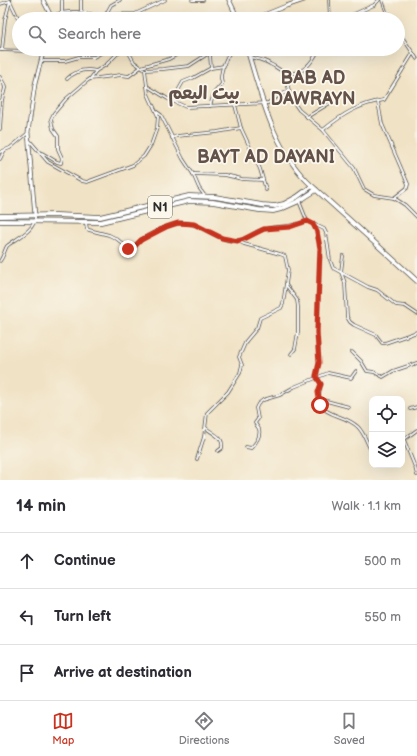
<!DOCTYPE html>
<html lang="en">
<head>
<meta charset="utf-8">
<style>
  :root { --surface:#fff; --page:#f7f7f7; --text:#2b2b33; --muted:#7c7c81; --line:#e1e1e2; --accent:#c8321e }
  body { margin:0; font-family:"Balsamiq Sans","Playpen Sans Arabic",sans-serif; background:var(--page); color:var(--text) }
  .controls { position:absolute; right:12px; bottom:12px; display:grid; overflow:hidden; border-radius:8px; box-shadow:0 4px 16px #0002 }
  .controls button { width:36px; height:36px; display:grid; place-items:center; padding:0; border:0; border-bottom:1px solid var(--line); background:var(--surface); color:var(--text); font:20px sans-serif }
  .stop { position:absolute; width:12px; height:12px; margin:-9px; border:3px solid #c8321e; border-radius:50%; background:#fff }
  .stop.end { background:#c8321e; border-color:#fff; box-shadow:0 1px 4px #0008 }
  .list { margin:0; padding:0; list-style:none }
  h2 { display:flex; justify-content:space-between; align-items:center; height:52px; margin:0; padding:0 16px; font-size:17px }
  h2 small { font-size:13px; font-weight:400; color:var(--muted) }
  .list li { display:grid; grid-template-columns:26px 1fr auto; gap:12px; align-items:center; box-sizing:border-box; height:56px; padding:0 16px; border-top:1px solid var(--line) }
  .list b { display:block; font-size:15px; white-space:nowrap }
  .list em { font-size:13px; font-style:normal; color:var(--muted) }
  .icon { flex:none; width:22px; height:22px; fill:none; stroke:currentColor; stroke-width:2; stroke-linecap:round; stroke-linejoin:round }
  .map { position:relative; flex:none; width:417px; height:480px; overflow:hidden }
  .search { position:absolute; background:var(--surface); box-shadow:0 4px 16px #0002; left:12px; right:12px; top:12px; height:44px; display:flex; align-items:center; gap:10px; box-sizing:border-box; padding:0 14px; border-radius:22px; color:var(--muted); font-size:15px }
  .sheet { height:220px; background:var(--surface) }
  nav { display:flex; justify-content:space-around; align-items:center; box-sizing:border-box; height:56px; border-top:1px solid var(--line); background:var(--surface); font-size:11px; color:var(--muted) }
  nav a { display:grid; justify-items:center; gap:2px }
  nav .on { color:var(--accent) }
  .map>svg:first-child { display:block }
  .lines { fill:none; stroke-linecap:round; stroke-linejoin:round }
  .street-casing { stroke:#494642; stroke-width:3.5 }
  .secondary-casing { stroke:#494642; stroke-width:4.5 }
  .primary-casing { stroke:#494642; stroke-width:5 }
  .highway-casing { stroke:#494642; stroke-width:5.5 }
  .street { stroke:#fff; stroke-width:2 }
  .secondary { stroke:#fff; stroke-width:3 }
  .primary { stroke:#fff; stroke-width:3.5 }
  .highway { stroke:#fff; stroke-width:4 }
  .route { stroke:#c8321e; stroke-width:5 }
  .labels { text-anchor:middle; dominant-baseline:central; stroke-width:3.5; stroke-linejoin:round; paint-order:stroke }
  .shield { fill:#fbf7ec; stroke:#696865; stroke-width:1 }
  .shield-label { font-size:13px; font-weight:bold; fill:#2b2b2b }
  .district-label { font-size:18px; font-weight:bold; fill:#63524a; stroke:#fbf7ec }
</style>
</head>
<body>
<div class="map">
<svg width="417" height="480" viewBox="0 0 417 480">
  <rect width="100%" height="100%" fill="#fbf7ec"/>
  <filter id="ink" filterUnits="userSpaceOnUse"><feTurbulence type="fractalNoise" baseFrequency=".025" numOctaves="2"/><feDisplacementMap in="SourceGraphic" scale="8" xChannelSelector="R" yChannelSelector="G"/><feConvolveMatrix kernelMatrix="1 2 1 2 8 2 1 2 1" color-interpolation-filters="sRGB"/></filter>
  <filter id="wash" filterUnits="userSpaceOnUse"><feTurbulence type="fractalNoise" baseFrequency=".012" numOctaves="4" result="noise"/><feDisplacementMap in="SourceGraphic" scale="16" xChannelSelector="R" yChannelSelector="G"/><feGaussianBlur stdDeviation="0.9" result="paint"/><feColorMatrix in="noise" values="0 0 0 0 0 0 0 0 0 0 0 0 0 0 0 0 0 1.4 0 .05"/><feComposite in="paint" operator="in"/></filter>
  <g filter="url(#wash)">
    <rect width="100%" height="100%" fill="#f0e2c4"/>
  </g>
  <g filter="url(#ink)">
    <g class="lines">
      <!-- street casing -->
      <g class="street-casing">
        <g id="street">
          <polyline points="192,0 203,0"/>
          <polyline points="329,0 330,19"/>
          <polyline points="382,0 389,19"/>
          <polyline points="10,1 19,20"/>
          <polyline points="0,4 10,1"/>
          <polyline points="81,12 81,0"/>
          <polyline points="62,13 62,0"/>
          <polyline points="129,15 129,19"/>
          <polyline points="105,16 111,5 120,0"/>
          <polyline points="51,17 60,13 69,12 81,12 94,15 135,14 165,0"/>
          <polyline points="114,19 115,15"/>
          <polyline points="199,19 199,15"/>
          <polyline points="343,19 374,5 379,0"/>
          <polyline points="398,31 417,59"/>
          <polyline points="0,50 26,51 43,53"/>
          <polyline points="2,50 5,20 10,1"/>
          <path d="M250,57C257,59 264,60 270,64C275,66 279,70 284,72C301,78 312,63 319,49"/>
          <polyline points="41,61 65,61 79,57 94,57 108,49"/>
          <polyline points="145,70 163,69 189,66 209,53 210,55 211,68 224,66"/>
          <polyline points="285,72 289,91 292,100 299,110 323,130 354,168 364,189 374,195 394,198 405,205 417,217"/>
          <polyline points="0,77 4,84 5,88 2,100 0,129"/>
          <path d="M67,79C75,71 84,68 96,71"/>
          <polyline points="90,79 96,71 106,65 122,49"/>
          <polyline points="147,86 168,99 186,107 268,103 278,96 289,91"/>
          <polyline points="175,102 179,89 183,82 193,78 211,68"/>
          <polyline points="378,102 382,124 408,184 407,188 394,198"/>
          <polyline points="235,105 241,128 260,169 266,190"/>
          <path d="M210,106L214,93L222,84C222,82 221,80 221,78C221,70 227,52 234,49"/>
          <polyline points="157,112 161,115 183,159 193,174 199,188 205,196"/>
          <polyline points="307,117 335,100"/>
          <path d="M323,130C343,114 359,104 384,100L413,53"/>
          <polyline points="172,138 177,136 217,132 241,128"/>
          <polyline points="29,140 48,162 82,181 87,182 133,165 144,156 151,145 157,128 158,116 148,94 145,70 134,62 127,49"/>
          <polyline points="0,152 10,148 28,133"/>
          <polyline points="42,153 57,162 61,163 62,158 58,149 58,136 53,129 51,119 54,113 66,99 87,81 90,79 121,75 129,76 141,67 169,59 187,49"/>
          <polyline points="0,159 4,151"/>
          <polyline points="193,174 225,175 242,179 263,180"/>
          <polyline points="299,201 307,221 324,229 326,233 330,260 333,268 368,287 377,290 396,305 405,306 417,314"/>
          <path d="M86,223L87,229L89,230L109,235L117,239L130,250C135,248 137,243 141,240C150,234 169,224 180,223C198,221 211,236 228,240C246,244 250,232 265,229C281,225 290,228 307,221"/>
          <path d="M313,224L317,232L320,248L317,332L319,363L316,376L321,384C311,420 341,410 358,427C365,434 367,444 372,452"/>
          <polyline points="343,256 341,272 345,283 347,317 350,322 354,325 376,335 382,343 385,343 417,332"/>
          <path d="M0,261C4,256 4,251 7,246C17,238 36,230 35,216"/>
          <polyline points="286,285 297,300 298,307 298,332 295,349 291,354"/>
          <polyline points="352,352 361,361 367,371 374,372 383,377 393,371 417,363"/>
          <polyline points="319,399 349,407"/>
          <polyline points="410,409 417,407"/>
          <path d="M206,428C213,434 224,437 222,448L218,451"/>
          <polyline points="404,440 415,467 417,475"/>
          <polyline points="402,441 417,430"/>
          <path d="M246,447L251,448C255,444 261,436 259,429C258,427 256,425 255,423L258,419L256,408L258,404L263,400L280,395L294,387L328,373L351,378L356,371"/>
          <polyline points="197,459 204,437 207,413 228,392 240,373 242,365 239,357 246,341 257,328 260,318 281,308 283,304 288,270 285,256 280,254 244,244 238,241"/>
        </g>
      </g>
      <!-- secondary casing -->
      <g class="secondary-casing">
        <g id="secondary">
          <polyline points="43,0 50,14 51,19"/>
          <polyline points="254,19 286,6 304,0"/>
          <polyline points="35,216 28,132 35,84 44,49"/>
        </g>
      </g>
      <!-- primary casing -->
      <g class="primary-casing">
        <g id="primary">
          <polyline points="229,0 238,19"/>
          <path d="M247,49C262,98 273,150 312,186"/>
        </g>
      </g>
      <!-- highway casing -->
      <g class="highway-casing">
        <g id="highway">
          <polyline points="0,216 56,215 100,217 189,196 215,197 262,205 275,206 284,204 297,197 312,186 417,281"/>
          <polyline points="0,221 101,222 189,201 213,202 259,210 273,211 281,209 299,201 316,190"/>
        </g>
      </g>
      <!-- street -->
      <use href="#street" class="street"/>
      <!-- secondary -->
      <use href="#secondary" class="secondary"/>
      <!-- primary -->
      <use href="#primary" class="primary"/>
      <!-- highway -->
      <use href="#highway" class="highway"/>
    </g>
  </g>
  <g class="lines" filter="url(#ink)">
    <!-- route -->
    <polyline class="route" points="128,249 132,249 141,240 166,227 178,223 194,224 222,238 238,241 244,239 264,229 290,227 307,221 313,224 317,232 320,248 317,332 319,363 316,376 321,384 318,392 320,405"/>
  </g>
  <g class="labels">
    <!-- shield labels -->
    <rect class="shield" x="148" y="196" width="24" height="22" rx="3"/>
    <g class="shield-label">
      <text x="160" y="207">N1</text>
    </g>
    <!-- district labels -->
    <g class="district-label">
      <text x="313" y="78">BAB AD<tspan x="313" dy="21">DAWRAYN</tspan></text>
      <text x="204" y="93">بيت اليعم</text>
      <text x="266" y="157">BAYT AD DAYANI</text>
    </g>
  </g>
</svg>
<div class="controls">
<button><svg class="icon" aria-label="locate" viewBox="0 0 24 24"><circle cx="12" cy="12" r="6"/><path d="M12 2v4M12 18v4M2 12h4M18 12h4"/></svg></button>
<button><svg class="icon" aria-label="layers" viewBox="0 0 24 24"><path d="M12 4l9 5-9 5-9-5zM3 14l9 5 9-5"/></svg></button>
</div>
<div class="stop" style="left:320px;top:405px"></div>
<div class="stop end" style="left:128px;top:249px"></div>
<div class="search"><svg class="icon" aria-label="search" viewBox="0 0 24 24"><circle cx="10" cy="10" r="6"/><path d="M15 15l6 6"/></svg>Search here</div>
</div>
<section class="sheet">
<h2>14 min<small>Walk · 1.1 km</small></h2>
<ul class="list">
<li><svg class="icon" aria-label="ahead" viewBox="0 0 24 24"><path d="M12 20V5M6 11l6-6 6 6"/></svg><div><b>Continue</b></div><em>500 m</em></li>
<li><svg class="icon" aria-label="left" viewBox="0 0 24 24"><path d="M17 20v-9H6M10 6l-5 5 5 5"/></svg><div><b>Turn left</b></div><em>550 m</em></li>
<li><svg class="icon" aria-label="arrive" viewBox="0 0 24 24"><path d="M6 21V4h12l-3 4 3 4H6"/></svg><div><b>Arrive at destination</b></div></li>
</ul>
</section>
<nav>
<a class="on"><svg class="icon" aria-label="map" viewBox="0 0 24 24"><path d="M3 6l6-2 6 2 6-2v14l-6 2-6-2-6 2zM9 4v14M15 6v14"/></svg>Map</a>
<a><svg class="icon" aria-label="directions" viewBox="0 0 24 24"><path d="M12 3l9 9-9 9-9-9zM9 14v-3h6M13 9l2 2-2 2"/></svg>Directions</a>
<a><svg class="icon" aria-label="saved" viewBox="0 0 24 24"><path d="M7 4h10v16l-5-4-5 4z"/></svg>Saved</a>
</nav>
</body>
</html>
